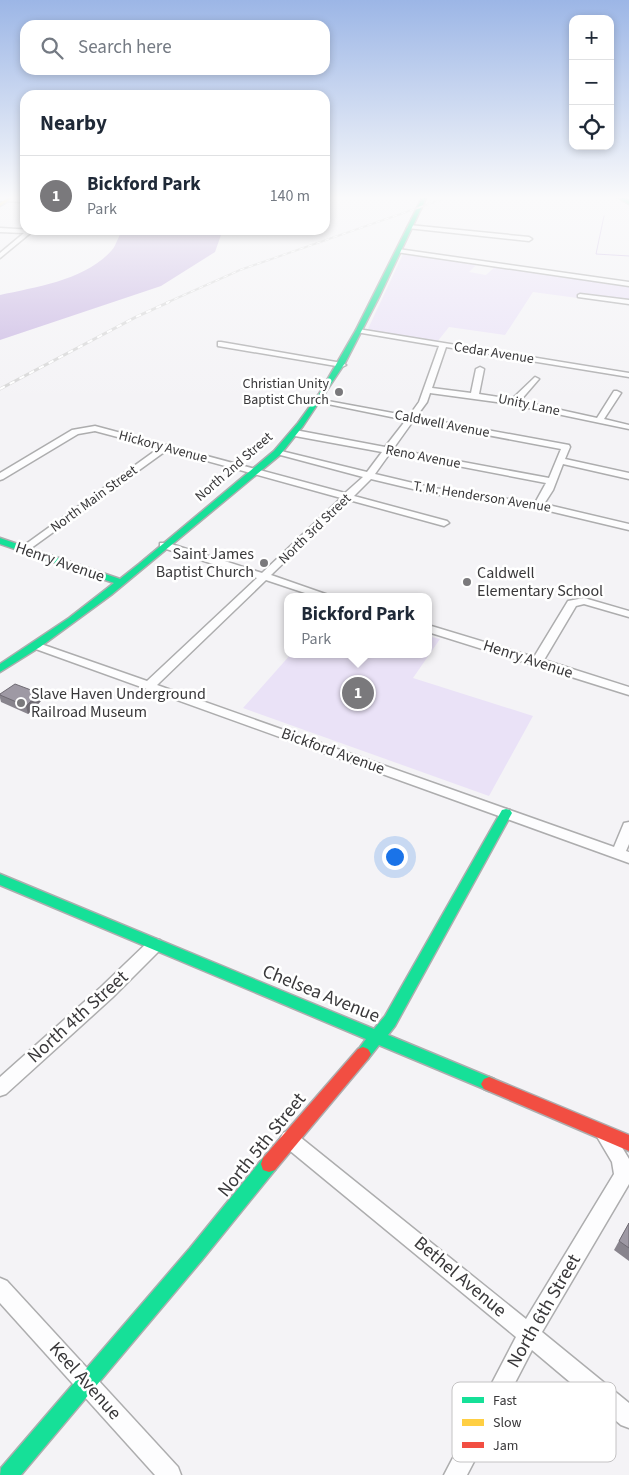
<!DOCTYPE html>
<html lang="en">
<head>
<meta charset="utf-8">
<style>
  :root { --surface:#fff; --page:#f6f6f7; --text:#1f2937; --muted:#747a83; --line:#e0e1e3; --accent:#7a797c }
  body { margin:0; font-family:"Source Sans 3",sans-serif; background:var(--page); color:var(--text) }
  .controls { position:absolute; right:15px; top:15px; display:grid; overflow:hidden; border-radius:10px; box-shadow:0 2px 8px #0003 }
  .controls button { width:45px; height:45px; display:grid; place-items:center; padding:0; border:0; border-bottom:1px solid var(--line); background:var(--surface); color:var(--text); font:25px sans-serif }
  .you { position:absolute; left:394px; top:856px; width:18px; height:18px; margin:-12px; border:4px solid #fff; border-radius:50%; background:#1a73e8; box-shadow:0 0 0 8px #1a73e833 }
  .badge { display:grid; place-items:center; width:32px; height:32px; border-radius:50%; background:var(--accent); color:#fff; font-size:16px; font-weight:700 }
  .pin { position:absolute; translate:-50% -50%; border:2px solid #fff; box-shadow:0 1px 5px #0006 }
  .popup { position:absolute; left:284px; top:593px; width:148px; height:65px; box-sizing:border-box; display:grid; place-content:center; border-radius:10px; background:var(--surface); filter:drop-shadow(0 1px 4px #0005); font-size:16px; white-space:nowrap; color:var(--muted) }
  .popup b { font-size:19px; color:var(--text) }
  .popup::after { content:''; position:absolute; left:50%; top:100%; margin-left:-10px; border:10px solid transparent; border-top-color:var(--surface) }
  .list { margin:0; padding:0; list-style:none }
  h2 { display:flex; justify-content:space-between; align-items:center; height:65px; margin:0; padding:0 20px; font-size:21px }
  h2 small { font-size:16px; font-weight:400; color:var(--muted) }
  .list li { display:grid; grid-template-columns:32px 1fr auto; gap:15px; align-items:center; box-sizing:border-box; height:80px; padding:0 20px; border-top:1px solid var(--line) }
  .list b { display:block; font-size:19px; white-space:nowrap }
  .list p { margin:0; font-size:16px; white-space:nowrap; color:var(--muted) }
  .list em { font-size:16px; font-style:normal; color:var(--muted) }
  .icon { flex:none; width:28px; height:28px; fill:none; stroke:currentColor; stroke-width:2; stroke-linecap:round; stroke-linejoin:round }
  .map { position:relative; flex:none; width:629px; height:1475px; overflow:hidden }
  .search { position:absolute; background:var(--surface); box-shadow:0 2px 8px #0003; left:20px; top:20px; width:310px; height:55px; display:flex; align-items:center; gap:12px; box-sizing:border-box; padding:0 18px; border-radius:15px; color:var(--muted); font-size:19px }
  .panel { position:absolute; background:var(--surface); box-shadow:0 2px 8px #0003; left:20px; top:90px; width:310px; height:145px; border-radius:15px }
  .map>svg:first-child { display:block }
  .green { fill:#eae2f7 }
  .water { fill:#cab8e3 }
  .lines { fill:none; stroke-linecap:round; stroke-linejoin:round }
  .stream { stroke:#cab8e3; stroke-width:1 }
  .street-casing { stroke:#adadae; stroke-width:3 }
  .fast-casing { stroke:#adadae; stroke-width:3 }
  .slow-casing { stroke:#adadae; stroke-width:3 }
  .jam-casing { stroke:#adadae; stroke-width:3 }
  .street { fill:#fdfdfe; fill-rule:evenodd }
  .fast { fill:#16e098; fill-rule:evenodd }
  .slow { fill:#ffcf43; fill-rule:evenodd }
  .jam { fill:#f24e42; fill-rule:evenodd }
  .rail-far1-casing { stroke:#d7d7d7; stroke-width:2 }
  .rail-casing { stroke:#d7d7d7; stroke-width:3 }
  .rail-far1 { stroke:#fff; stroke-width:1; stroke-dasharray:4.5; stroke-linecap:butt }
  .rail { stroke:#fff; stroke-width:2; stroke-dasharray:5.5; stroke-linecap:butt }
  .wall { fill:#88848d }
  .shaded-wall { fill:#6f6b73 }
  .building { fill:#9e99a4; stroke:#6f6b73 }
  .poi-dot { fill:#7a797c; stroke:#fff; stroke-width:2 }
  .labels { text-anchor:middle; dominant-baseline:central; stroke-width:5; stroke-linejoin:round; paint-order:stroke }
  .far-street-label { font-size:14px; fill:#39383a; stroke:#fff }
  .far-poi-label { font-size:14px; fill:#39383a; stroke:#fff; text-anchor:end }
  .poi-label { font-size:16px; fill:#39383a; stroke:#fff; text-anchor:start }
  .street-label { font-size:16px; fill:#39383a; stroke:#fff }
  .near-street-label { font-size:19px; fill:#39383a; stroke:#fff }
  .key { fill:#fff; stroke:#c4c3c4; stroke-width:1 }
  .key-label { font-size:14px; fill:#39383a }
</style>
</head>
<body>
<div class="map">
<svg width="629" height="1475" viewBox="0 0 629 1475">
  <rect width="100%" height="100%" fill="#f4f3f6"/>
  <!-- green -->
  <g class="green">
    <polygon points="404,252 478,263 469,272 486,275 496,266 629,285 629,305 533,292 505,335 449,327 437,342 367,331"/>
    <polygon points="428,636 440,639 413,678 533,716 489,796 243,708 291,654 428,654"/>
  </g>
  <!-- water -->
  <path class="water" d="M123,230H223L228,233L221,235L215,252L161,286L0,340V295C36,287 86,280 112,250C116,246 118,236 123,230Z"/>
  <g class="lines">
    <!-- stream -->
    <polyline class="stream" points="604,216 596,254 629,256"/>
    <!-- street casing -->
    <g class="street-casing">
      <g id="street">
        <polygon points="0,197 25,198 25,202 0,201"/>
        <polygon points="409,225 529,237 532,239 529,241 407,228"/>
        <polygon points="0,228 34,230 0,258 0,253 24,233 0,232"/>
        <polygon points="398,249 629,282 629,286 396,252"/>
        <polygon points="580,294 629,300 629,304 578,297 578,295"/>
        <path d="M358,329L629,373V377L446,347L432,388L471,393L476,369L480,367L484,369L479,394L512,399L535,377L539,379L520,401L597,418L614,391H617L621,393L604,419L629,425V429L504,403L430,393L427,402L416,417L569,445L570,447L565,459L629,473V479L563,464L553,490L544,504L629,524V530L545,510L434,494L371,479L354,496L447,521L449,523L444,526L349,500L271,575L334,597H317L266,580L157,685L614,847L624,823L629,822V844L626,851L629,852V863L33,648L31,646L37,643L41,644L147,681L257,578L160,547V543H168L262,573L341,498L167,450L23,554L18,551L19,549L159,448L95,431L78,434L3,479L0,480V473L72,430L95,426L345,493L363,477L273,453L277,450L367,472L382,452L295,436L291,433L295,430L385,447L406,420L313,401L317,399L409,416L419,402L439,346L356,332V330ZM413,421L561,449L549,478L393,449ZM390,453L546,483L535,503L434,488L375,474Z"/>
        <polygon points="221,342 342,363 346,365 342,367 218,346 218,342"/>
        <polygon points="584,598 629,611 629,617 584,604 576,606 544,660 629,687 629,695 428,632 428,625 534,657 568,601"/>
        <polygon points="155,939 160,940 163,945 160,950 113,997 6,1094 0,1096 0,1077 101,987 150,940"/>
        <polygon points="605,1126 611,1129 629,1159 629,1184 542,1332 629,1403 629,1428 621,1425 532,1350 467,1475 444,1475 516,1337 283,1145 280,1139 283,1133 289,1130 295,1133 526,1319 614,1174 612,1162 596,1135 599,1129"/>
        <polygon points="0,1278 7,1281 178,1467 181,1475 155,1475 0,1303"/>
      </g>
    </g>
    <!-- fast casing -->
    <g class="fast-casing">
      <g id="fast">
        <polygon points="423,196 427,196 379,297 345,363 303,426 280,455 111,595 40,647 0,672 0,664 69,618 114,583 0,544 0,538 120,579 139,564 274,451 298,423 319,394 356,330"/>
        <polygon points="615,196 621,196 629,201 629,204"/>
        <polygon points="506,809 510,810 512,813 395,1026 388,1035 494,1079 497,1084 494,1089 489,1091 379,1045 368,1059 363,1061 358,1059 355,1054 366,1039 0,885 0,874 374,1029 385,1016 502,810"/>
        <polygon points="269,1156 275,1158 277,1164 275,1170 202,1260 21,1475 0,1475 1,1468 190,1248 263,1158"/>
      </g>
    </g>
    <!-- slow casing -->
    <g class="slow-casing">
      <polygon id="slow" points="11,196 16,196 0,206 0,203"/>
    </g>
    <!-- jam casing -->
    <g class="jam-casing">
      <g id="jam">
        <polygon points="363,1047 368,1049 371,1054 368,1059 275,1170 269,1172 263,1170 261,1164 263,1158 358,1049"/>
        <polygon points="489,1077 629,1135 629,1151 484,1089 481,1084 484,1079"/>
      </g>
    </g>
    <!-- street -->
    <use href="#street" class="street"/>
    <!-- fast -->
    <use href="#fast" class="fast"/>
    <!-- slow -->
    <use href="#slow" class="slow"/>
    <!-- jam -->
    <use href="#jam" class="jam"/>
    <!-- rail-far1 casing -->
    <g class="rail-far1-casing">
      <polyline id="rail-far1" points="166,303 240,270 452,196"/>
    </g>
    <!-- rail casing -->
    <g class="rail-casing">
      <polyline id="rail" points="0,389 136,317 169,302"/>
    </g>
    <!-- rail-far1 -->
    <use href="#rail-far1" class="rail-far1"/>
    <!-- rail -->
    <use href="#rail" class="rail"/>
  </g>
  <!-- wall -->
  <g class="wall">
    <polygon points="39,693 41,701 28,714 1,702 0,698 0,694"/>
    <polygon points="629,1223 629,1261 614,1250"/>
  </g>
  <!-- shaded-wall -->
  <polygon class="shaded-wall" points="39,693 41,701 28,714 26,706"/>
  <!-- building -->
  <g class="building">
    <polygon points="15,684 39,693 26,706 0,695 0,694"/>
    <polygon points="629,1223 629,1248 619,1241"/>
  </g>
  <!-- sky -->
  <linearGradient id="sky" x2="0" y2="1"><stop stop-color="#9cb6e6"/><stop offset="0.49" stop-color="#fafafb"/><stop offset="1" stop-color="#fafafb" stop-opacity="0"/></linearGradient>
  <rect width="629" height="403" fill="url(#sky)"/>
  <!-- markers -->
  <g class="poi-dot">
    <circle cx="339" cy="392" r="5"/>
    <circle cx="264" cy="563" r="5"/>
    <circle cx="467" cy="582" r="5"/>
    <circle cx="21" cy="703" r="5"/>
  </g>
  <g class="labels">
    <!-- far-street labels -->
    <g class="far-street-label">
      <text transform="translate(494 353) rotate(9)">Cedar Avenue</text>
      <text transform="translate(529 405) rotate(12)">Unity Lane</text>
      <text transform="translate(442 424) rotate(11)">Caldwell Avenue</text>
      <text transform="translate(163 447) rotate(15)">Hickory Avenue</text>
      <text transform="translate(423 457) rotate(11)">Reno Avenue</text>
      <text transform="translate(234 467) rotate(-41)">North 2nd Street</text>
      <text transform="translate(482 497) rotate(9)">T. M. Henderson Avenue</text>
      <text transform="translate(94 499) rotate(-36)">North Main Street</text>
      <text transform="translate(315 529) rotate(-44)">North 3rd Street</text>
    </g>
    <!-- far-poi labels -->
    <g class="far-poi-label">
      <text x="329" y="384">Christian Unity<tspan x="329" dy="16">Baptist Church</tspan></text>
    </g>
    <!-- poi labels -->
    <g class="poi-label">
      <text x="254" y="554" text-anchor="end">Saint James<tspan x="254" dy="18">Baptist Church</tspan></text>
      <text x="477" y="573">Caldwell<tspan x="477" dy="18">Elementary School</tspan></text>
      <text x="31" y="694">Slave Haven Underground<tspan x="31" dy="18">Railroad Museum</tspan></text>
    </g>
    <!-- street labels -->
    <g class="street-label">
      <text transform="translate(60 562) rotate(19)">Henry Avenue</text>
      <text transform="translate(528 659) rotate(18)">Henry Avenue</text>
      <text transform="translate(333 751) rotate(20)">Bickford Avenue</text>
    </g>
    <!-- near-street labels -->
    <g class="near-street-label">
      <text transform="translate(321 994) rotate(22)">Chelsea Avenue</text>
      <text transform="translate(78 1017) rotate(-42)">North 4th Street</text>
      <text transform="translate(262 1145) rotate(-51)">North 5th Street</text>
      <text transform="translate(460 1277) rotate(40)">Bethel Avenue</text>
      <text transform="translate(544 1311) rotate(-60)">North 6th Street</text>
      <text transform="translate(85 1381) rotate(48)">Keel Avenue</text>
    </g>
  </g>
  <!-- legend -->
  <rect x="452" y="1382" width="164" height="80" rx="8" class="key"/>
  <rect x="462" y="1397" width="22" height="6" fill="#16e098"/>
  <rect x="462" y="1419" width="22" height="7" fill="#ffcf43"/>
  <rect x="462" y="1442" width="22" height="6" fill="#f24e42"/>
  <g class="key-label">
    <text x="493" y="1405">Fast</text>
    <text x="493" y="1427">Slow</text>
    <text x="493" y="1450">Jam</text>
  </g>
</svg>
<div class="controls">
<button>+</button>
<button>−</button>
<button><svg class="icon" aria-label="locate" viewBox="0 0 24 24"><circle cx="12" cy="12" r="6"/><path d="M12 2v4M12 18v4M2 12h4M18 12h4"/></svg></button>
</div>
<div class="you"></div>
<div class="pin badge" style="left:358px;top:693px">1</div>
<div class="popup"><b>Bickford Park</b>Park</div>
<div class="search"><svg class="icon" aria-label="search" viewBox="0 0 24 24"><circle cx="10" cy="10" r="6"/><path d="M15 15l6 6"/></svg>Search here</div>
<section class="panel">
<h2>Nearby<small></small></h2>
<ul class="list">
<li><span class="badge">1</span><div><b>Bickford Park</b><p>Park</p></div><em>140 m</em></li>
</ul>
</section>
</div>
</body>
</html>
